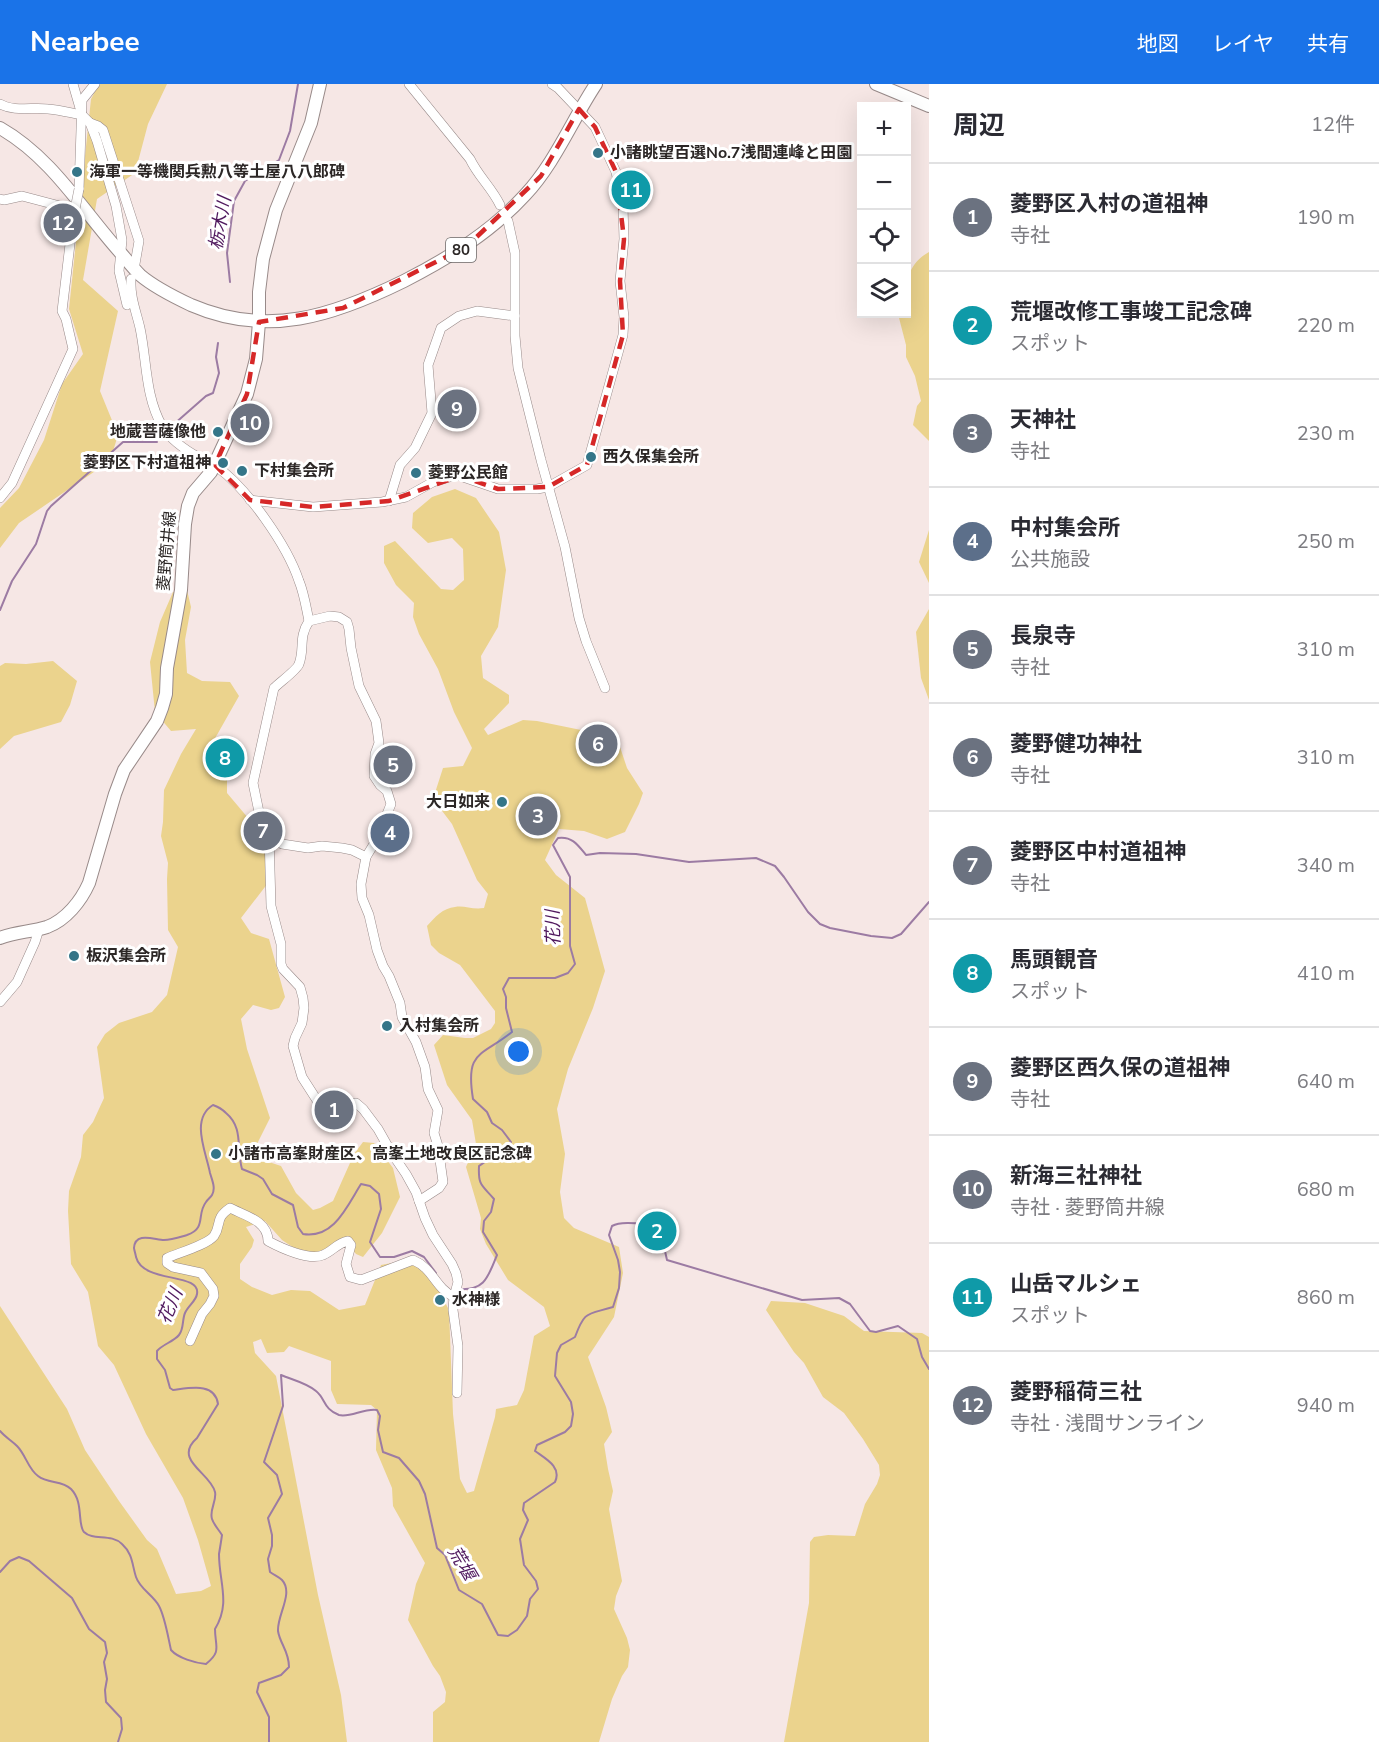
<!DOCTYPE html>
<html lang="ja">
<head>
<meta charset="utf-8">
<style>
  :root { --surface:#fff; --page:#f7f7f7; --text:#2b2b33; --muted:#7c7c81; --line:#e1e1e2; --accent:#1a73e8 }
  body { margin:0; font-family:"Nunito Sans","Noto Sans JP",sans-serif; background:var(--page); color:var(--text) }
  .controls { position:absolute; right:18px; top:18px; display:grid; overflow:hidden; border-radius:0px; box-shadow:0 6px 24px #0002 }
  .controls button { width:54px; height:54px; display:grid; place-items:center; padding:0; border:0; border-bottom:2px solid var(--line); background:var(--surface); color:var(--text); font:30px sans-serif }
  .you { position:absolute; left:519px; top:968px; width:21px; height:21px; margin:-15px; border:4px solid #fff; border-radius:50%; background:#1a73e8; box-shadow:0 0 0 9px #1a73e833 }
  .badge { display:grid; place-items:center; width:39px; height:39px; border-radius:50%; background:var(--accent); color:#fff; font-size:20px; font-weight:700 }
  .pin { position:absolute; translate:-50% -50%; border:3px solid #fff; box-shadow:0 2px 6px #0006 }
  .list { margin:0; padding:0; list-style:none }
  h2 { display:flex; justify-content:space-between; align-items:center; height:78px; margin:0; padding:0 24px; font-size:26px }
  h2 small { font-size:20px; font-weight:400; color:var(--muted) }
  .list li { display:grid; grid-template-columns:39px 1fr auto; gap:18px; align-items:center; box-sizing:border-box; height:108px; padding:0 24px; border-top:2px solid var(--line) }
  .list b { display:block; font-size:22px; white-space:nowrap }
  .list p { margin:0; font-size:20px; white-space:nowrap; color:var(--muted) }
  .list em { font-size:20px; font-style:normal; color:var(--muted) }
  .icon { flex:none; width:33px; height:33px; fill:none; stroke:currentColor; stroke-width:2; stroke-linecap:round; stroke-linejoin:round }
  .map { position:relative; flex:none; width:929px; height:1658px; overflow:hidden }
  header { display:flex; align-items:center; gap:36px; box-sizing:border-box; height:84px; padding:0 30px; background:var(--accent); color:#fff }
  header strong { font-size:28px }
  nav { display:flex; gap:33px; margin-inline-start:auto; font-size:21px }
  main { display:flex }
  aside { flex:1; background:var(--surface) }
  .map>svg:first-child { display:block }
  .green { fill:#ebd38d }
  .lines { fill:none; stroke-linecap:round; stroke-linejoin:round }
  .stream { stroke:#9c7ba3; stroke-width:2 }
  .minor-casing { stroke:#988a89; stroke-width:10 }
  .major-casing { stroke:#988a89; stroke-width:14 }
  .minor { stroke:#fff; stroke-width:9 }
  .major { stroke:#fff; stroke-width:12 }
  .minor-bridge-casing { stroke:#988a89; stroke-width:10; stroke-linecap:butt }
  .minor-bridge { stroke:#fff; stroke-width:9 }
  .marked { fill:none; stroke:#d62828; stroke-width:4.5; stroke-dasharray:12 8; stroke-linejoin:round }
  .poi-dot { fill:#347588; stroke:#fff; stroke-width:2 }
  .labels { text-anchor:middle; dominant-baseline:central; stroke-width:6; stroke-linejoin:round; paint-order:stroke }
  .shield { fill:#fff; stroke:#6b6867; stroke-width:1.5 }
  .shield-label { font-size:15px; font-weight:bold; fill:#2c2726 }
  .poi-label { font-size:16px; font-weight:bold; fill:#2c2726; stroke:#fff; text-anchor:start }
  .street-label { font-size:16px; fill:#2c2726; stroke:#fff }
  .water-label { font-size:18px; font-style:italic; fill:#50195e; stroke:#fff }
</style>
</head>
<body>
<header>
<strong>Nearbee</strong>
<nav><a>地図</a><a>レイヤ</a><a>共有</a></nav>
</header>
<main>
<div class="map">
<svg width="929" height="1658" viewBox="0 0 929 1658">
  <rect width="100%" height="100%" fill="#f6e7e5"/>
  <!-- green -->
  <g class="green">
    <polygon points="99,0 167,0 148,40 135,89 97,115 83,196 118,227 100,307 118,351 110,377 19,439 0,464 0,424 19,404 44,356 62,300 83,270 69,225 91,15"/>
    <path d="M929,168V357L913,341L917,322L921,317L915,292L906,273V261L898,230H906C906,204 904,182 929,168Z"/>
    <path d="M455,405L476,414L499,448L506,486L498,543L481,572L483,594L509,611V619L484,645L488,651L523,636L537,637L586,647L618,657L627,684L643,709L639,720L625,748L607,755L584,747L559,745L545,776L556,791L585,814L605,887L593,924L568,985L557,1025L565,1070L560,1108L564,1134L574,1144L619,1163L623,1189L614,1233L588,1273L606,1323L612,1348L604,1360L608,1385L613,1407L609,1425L622,1497L616,1512L614,1525L627,1554L630,1566L628,1583L622,1592L612,1615L599,1658H433V1628L445,1618L446,1608L440,1592L433,1582L408,1536L416,1500L425,1479L393,1422L392,1404L376,1366L377,1326L371,1321L337,1320L331,1306V1277L289,1262L284,1268L267,1269L261,1255L253,1258L255,1269L276,1292L318,1511L341,1611L347,1658H0V1222L67,1325L85,1366L119,1417L147,1456L157,1465L176,1510L201,1507L211,1502L198,1456L183,1414L146,1350L114,1281L98,1262L88,1208L71,1180L68,1127L69,1107L81,1073L83,1051L93,1038L104,1014L97,963L105,950L119,939L152,928L167,911L178,863L168,846L167,795L168,779L161,752L163,738L164,706L181,670L196,645L171,647L155,628L150,578L160,538L173,508L187,506L191,523L185,556L187,589L202,597L230,598L239,612L209,665L227,696V709L254,741L271,773L268,799L241,834L251,849L269,855L285,913L279,924L271,926L253,921L241,935L247,965L270,1034L257,1060L263,1076L281,1082L296,1109L313,1126L320,1124L333,1117L354,1070L363,1058L374,1059L393,1084L400,1113L382,1149L363,1173L356,1170L346,1158L306,1172L282,1156L265,1137L246,1143L254,1156L252,1163L240,1180V1195L252,1203L272,1211L291,1206L310,1207L339,1226L365,1221L381,1181L397,1178L413,1181L431,1191L449,1226L453,1330L460,1395L467,1409L474,1407L495,1333L496,1325L517,1321L524,1306L534,1252L550,1242L544,1223L508,1196L486,1160L480,1145L481,1134L466,1083L476,1060L472,1036L447,1001L434,961L443,951L465,954H473L491,945L495,939V927L460,881L439,869L431,861L427,842C435,833 443,824 455,823C464,821 472,826 484,824L488,810L477,796L452,740L433,715L443,684L463,682L472,664L454,628L438,585L419,550L413,533L414,519L396,501L384,479V462L395,457L441,505L453,506L464,496L463,465L452,454L428,459L412,444L413,429L432,413Z"/>
    <polygon points="929,446 929,499 919,478"/>
    <polygon points="929,525 929,616 921,594 916,548"/>
    <polygon points="53,577 77,597 70,621 61,638 14,652 0,665 0,582 5,579 26,580"/>
    <polygon points="771,1217 805,1219 844,1232 864,1247 922,1249 929,1253 929,1658 784,1658 809,1519 810,1458 814,1453 828,1451 855,1452 865,1420 877,1400 880,1391 879,1381 863,1355 844,1329 823,1313 804,1279 794,1268 766,1226"/>
  </g>
  <g class="lines">
    <!-- stream -->
    <g class="stream">
      <polyline points="230,198 227,169 234,117 245,97 279,76 290,47 298,0"/>
      <polyline points="173,341 206,312 213,309 219,289 216,273 218,259"/>
      <polyline points="0,526 12,497 36,460 47,427 51,422 123,358 157,358"/>
      <path d="M458,1205C485,1207 488,1193 497,1171L483,1148L484,1137L491,1128L494,1115C482,1101 478,1102 479,1082C491,1073 502,1071 511,1058L502,1046L492,1039L487,1028L473,1015C465,966 481,973 512,948L506,924V913L503,905L509,894H555L568,889L575,880L570,862V793L553,761L558,754C572,752 578,761 586,771L600,769L636,770L689,778L756,774L775,782L784,793L808,828L820,840L830,844L871,852L892,854L901,850L929,818"/>
      <path d="M0,1347C5,1353 12,1357 17,1362C26,1371 28,1385 38,1392C48,1400 62,1396 71,1405C84,1418 77,1440 84,1448C93,1457 111,1449 122,1460C133,1470 132,1481 136,1493C140,1505 153,1511 159,1522C165,1533 168,1553 171,1566C178,1574 195,1579 206,1580C222,1567 215,1563 215,1545C231,1519 219,1499 219,1470C220,1464 221,1458 222,1451C219,1446 214,1441 212,1435C209,1426 217,1417 215,1408C211,1389 172,1376 197,1354L218,1320C215,1298 190,1304 173,1306L170,1304L165,1286L157,1275V1267C163,1260 173,1258 179,1251C184,1245 182,1236 185,1229C188,1222 196,1217 197,1210C201,1188 143,1200 136,1173C136,1172 134,1165 134,1164C135,1147 155,1156 164,1156C171,1156 180,1153 187,1151C207,1144 196,1131 206,1118C207,1116 211,1113 212,1111C216,1104 212,1096 210,1089C206,1068 190,1035 213,1021C219,1023 222,1025 226,1029C244,1044 236,1065 242,1085L257,1091L263,1095L272,1110L293,1121L298,1143L303,1150C334,1155 347,1122 361,1100L370,1102L379,1110L381,1125L370,1158L380,1173H394L412,1167L424,1173L436,1189"/>
      <polyline points="0,1488 10,1477 19,1473 29,1477 72,1514 89,1545 105,1558 107,1569 104,1578 107,1595 105,1606 106,1618 121,1634 122,1645 118,1658"/>
      <path d="M269,1658V1633L257,1608L259,1599L281,1591L289,1583C289,1567 280,1560 278,1547C277,1531 294,1509 282,1496C279,1493 274,1491 270,1488L268,1475L272,1462V1451L268,1434L282,1410L277,1391L264,1378L283,1322L281,1291C293,1296 307,1299 316,1307C326,1315 323,1325 339,1331C350,1334 364,1324 377,1326L380,1332L378,1346L383,1368L399,1374L419,1397L425,1410L437,1464L445,1471L459,1506L482,1520L498,1551L508,1552L517,1546L527,1532L530,1515L538,1505L536,1497L524,1481L520,1455L528,1436L523,1426L524,1419L555,1398C562,1383 546,1375 535,1367L537,1361L565,1348L571,1342L573,1330L571,1318L555,1292L557,1269L561,1261L575,1253C585,1226 587,1231 613,1223L619,1204L620,1188L618,1176L609,1151L612,1142C623,1136 646,1141 659,1141L667,1176L802,1216L839,1214L850,1220L870,1247L876,1248L898,1242L917,1255L922,1273L929,1285"/>
    </g>
    <!-- minor casing -->
    <g class="minor-casing">
      <g id="minor">
        <polyline points="73,0 82,31 90,39 97,57 116,122 122,156 119,187 127,221"/>
        <path d="M409,0L470,75C478,92 492,104 500,121"/>
        <path d="M0,20C14,28 33,23 48,25C60,26 71,29 82,31"/>
        <polyline points="90,39 98,42 103,46 139,157 135,180"/>
        <polyline points="79,105 82,16 95,0"/>
        <polyline points="0,115 4,116 22,112 60,122 72,137"/>
        <polyline points="508,137 515,169 515,252 518,284 541,376 565,463 579,534 586,557 605,604"/>
        <path d="M131,195C130,213 136,227 140,244C147,277 145,312 162,342C170,355 187,367 200,374C206,377 212,379 217,383C247,404 287,461 299,497C304,509 306,523 309,537C298,554 305,564 299,580C297,586 280,598 274,604L253,699L259,728L269,750L271,822L281,860V880L283,885L300,903L303,914L304,924L302,939L295,954L293,962L302,993L320,1021L327,1024L356,1019L363,1025L378,1045L391,1068L406,1090L416,1108L425,1134L433,1151L452,1180L456,1189L458,1198L454,1213L453,1226L458,1262L457,1309"/>
        <polyline points="0,414 12,399 73,265 66,235 62,227 73,135"/>
        <polyline points="250,416 313,423 382,418 406,413 433,398 453,392 460,392 498,405 537,405 548,403 587,381 623,251 624,233 620,197 624,155 623,122 616,88 595,43 558,4 552,0"/>
        <polyline points="389,417 400,381 415,364 432,329 428,281 441,244 459,232 477,227 515,232"/>
        <polyline points="309,537 330,532 339,533 347,538 349,545 351,564 359,602 376,637 379,659 375,670 374,692 380,701 387,707 391,720 377,755 366,773 361,800 362,814 369,831 377,866 383,882 389,892 400,919 402,933 416,958 425,983 428,1005 438,1026 434,1049 438,1062 443,1098 439,1104 419,1117"/>
        <polyline points="269,750 282,760 308,764 322,762 342,764 352,766 366,773"/>
        <polyline points="0,918 17,898 35,858 39,845"/>
        <path d="M190,1257L202,1230L210,1220L214,1212L213,1205L201,1189L173,1183L167,1179V1174C178,1169 207,1161 214,1152C222,1140 214,1135 230,1124C246,1132 268,1137 268,1157C281,1164 309,1177 323,1171C333,1167 337,1159 348,1157L351,1161L346,1180L350,1193L361,1196L413,1176C434,1185 434,1203 454,1213"/>
      </g>
    </g>
    <!-- major casing -->
    <g class="major-casing">
      <g id="major">
        <polyline points="876,0 929,22"/>
        <path d="M0,44C51,73 81,124 119,167C126,175 133,184 140,191C154,203 174,213 191,221C267,254 333,232 404,197C449,174 491,148 525,111C555,79 572,36 596,0"/>
        <path d="M0,854C15,848 31,848 47,843C66,836 81,817 89,799L115,710L124,686L157,637L162,624L166,610L167,584L181,506L185,440L188,422L193,409L211,388L247,310L256,275L259,238V208L263,175L276,126L311,39L320,0"/>
      </g>
    </g>
    <!-- minor -->
    <use href="#minor" class="minor"/>
    <!-- major -->
    <use href="#major" class="major"/>
    <!-- minor-bridge casing -->
    <g class="minor-bridge-casing">
      <polyline id="minor-bridge" points="73,135 79,105"/>
    </g>
    <!-- minor-bridge -->
    <use href="#minor-bridge" class="minor-bridge"/>
  </g>
  <!-- marked area -->
  <path class="marked" d="M579,25L595,43L616,88L624,155L620,197L623,251L587,381L548,403L498,405L460,392L389,417L313,423L250,416L215,381L247,310L259,238L343,224L466,163L541,92Z"/>
  <!-- markers -->
  <g class="poi-dot">
    <circle cx="598" cy="69" r="6"/>
    <circle cx="77" cy="88" r="6"/>
    <circle cx="218" cy="348" r="6"/>
    <circle cx="591" cy="373" r="6"/>
    <circle cx="223" cy="379" r="6"/>
    <circle cx="242" cy="387" r="6"/>
    <circle cx="416" cy="389" r="6"/>
    <circle cx="502" cy="718" r="6"/>
    <circle cx="74" cy="872" r="6"/>
    <circle cx="387" cy="942" r="6"/>
    <circle cx="216" cy="1070" r="6"/>
    <circle cx="440" cy="1216" r="6"/>
  </g>
  <g class="labels">
    <!-- shield labels -->
    <rect class="shield" x="446" y="154" width="30" height="24" rx="4.5"/>
    <g class="shield-label">
      <text x="461" y="166">80</text>
    </g>
    <!-- poi labels -->
    <g class="poi-label">
      <text x="610" y="69">小諸眺望百選No.7浅間連峰と田園</text>
      <text x="89" y="88">海軍一等機関兵勲八等土屋八八郎碑</text>
      <text x="206" y="348" text-anchor="end">地蔵菩薩像他</text>
      <text x="603" y="373">西久保集会所</text>
      <text x="211" y="379" text-anchor="end">菱野区下村道祖神</text>
      <text x="254" y="387">下村集会所</text>
      <text x="428" y="389">菱野公民館</text>
      <text x="490" y="718" text-anchor="end">大日如来</text>
      <text x="86" y="872">板沢集会所</text>
      <text x="399" y="942">入村集会所</text>
      <text x="228" y="1070">小諸市高峯財産区、高峯土地改良区記念碑</text>
      <text x="452" y="1216">水神様</text>
    </g>
    <!-- street labels -->
    <g class="street-label">
      <text transform="translate(167 467) rotate(-85)">菱野筒井線</text>
    </g>
    <!-- water labels -->
    <g class="water-label">
      <text transform="translate(220 139) rotate(-80)">栃木川</text>
      <text transform="translate(553 844) rotate(-92)">花川</text>
      <text transform="translate(170 1222) rotate(-67)">花川</text>
      <text transform="translate(462 1479) rotate(59)">荒堰</text>
    </g>
  </g>
</svg>
<div class="controls">
<button>+</button>
<button>−</button>
<button><svg class="icon" aria-label="locate" viewBox="0 0 24 24"><circle cx="12" cy="12" r="6"/><path d="M12 2v4M12 18v4M2 12h4M18 12h4"/></svg></button>
<button><svg class="icon" aria-label="layers" viewBox="0 0 24 24"><path d="M12 4l9 5-9 5-9-5zM3 14l9 5 9-5"/></svg></button>
</div>
<div class="you"></div>
<div class="pin badge" style="left:334px;top:1026px;background:#6b7280">1</div>
<div class="pin badge" style="left:657px;top:1147px;background:#0f9aa8">2</div>
<div class="pin badge" style="left:538px;top:732px;background:#6b7280">3</div>
<div class="pin badge" style="left:390px;top:749px;background:#5c6f8a">4</div>
<div class="pin badge" style="left:393px;top:681px;background:#6b7280">5</div>
<div class="pin badge" style="left:598px;top:660px;background:#6b7280">6</div>
<div class="pin badge" style="left:263px;top:747px;background:#6b7280">7</div>
<div class="pin badge" style="left:225px;top:674px;background:#0f9aa8">8</div>
<div class="pin badge" style="left:457px;top:325px;background:#6b7280">9</div>
<div class="pin badge" style="left:250px;top:339px;background:#6b7280">10</div>
<div class="pin badge" style="left:631px;top:106px;background:#0f9aa8">11</div>
<div class="pin badge" style="left:63px;top:139px;background:#6b7280">12</div>
</div>
<aside>
<h2>周辺<small>12件</small></h2>
<ul class="list">
<li><span class="badge" style="background:#6b7280">1</span><div><b>菱野区入村の道祖神</b><p>寺社</p></div><em>190 m</em></li>
<li><span class="badge" style="background:#0f9aa8">2</span><div><b>荒堰改修工事竣工記念碑</b><p>スポット</p></div><em>220 m</em></li>
<li><span class="badge" style="background:#6b7280">3</span><div><b>天神社</b><p>寺社</p></div><em>230 m</em></li>
<li><span class="badge" style="background:#5c6f8a">4</span><div><b>中村集会所</b><p>公共施設</p></div><em>250 m</em></li>
<li><span class="badge" style="background:#6b7280">5</span><div><b>長泉寺</b><p>寺社</p></div><em>310 m</em></li>
<li><span class="badge" style="background:#6b7280">6</span><div><b>菱野健功神社</b><p>寺社</p></div><em>310 m</em></li>
<li><span class="badge" style="background:#6b7280">7</span><div><b>菱野区中村道祖神</b><p>寺社</p></div><em>340 m</em></li>
<li><span class="badge" style="background:#0f9aa8">8</span><div><b>馬頭観音</b><p>スポット</p></div><em>410 m</em></li>
<li><span class="badge" style="background:#6b7280">9</span><div><b>菱野区西久保の道祖神</b><p>寺社</p></div><em>640 m</em></li>
<li><span class="badge" style="background:#6b7280">10</span><div><b>新海三社神社</b><p>寺社 · 菱野筒井線</p></div><em>680 m</em></li>
<li><span class="badge" style="background:#0f9aa8">11</span><div><b>山岳マルシェ</b><p>スポット</p></div><em>860 m</em></li>
<li><span class="badge" style="background:#6b7280">12</span><div><b>菱野稲荷三社</b><p>寺社 · 浅間サンライン</p></div><em>940 m</em></li>
</ul>
</aside>
</main>
</body>
</html>
